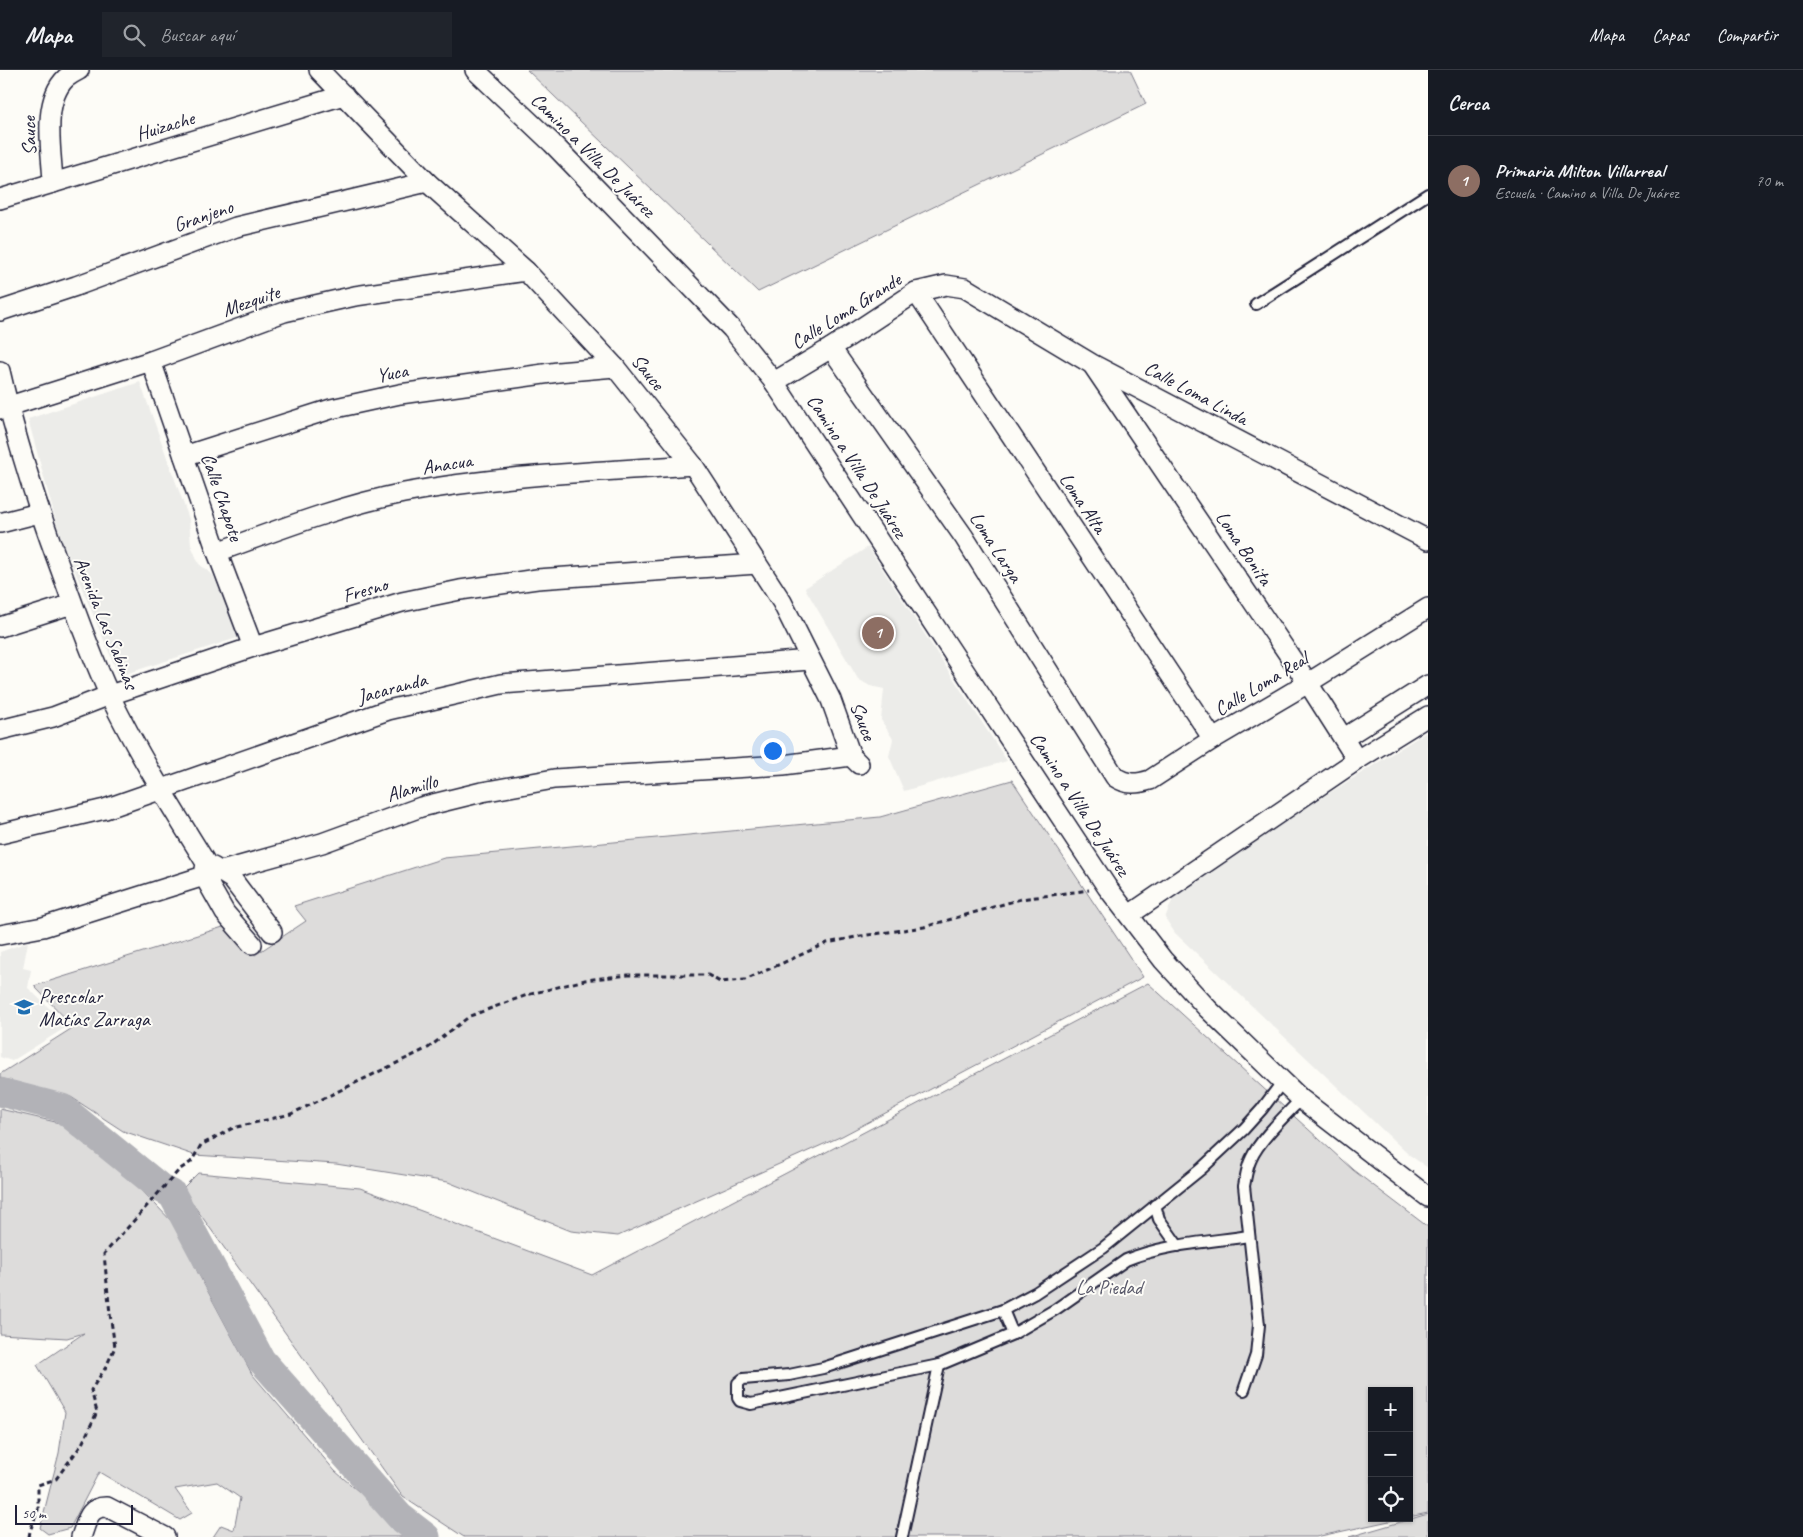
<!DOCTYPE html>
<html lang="es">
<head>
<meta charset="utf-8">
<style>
  :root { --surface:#171b24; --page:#20242c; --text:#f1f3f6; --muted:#9ea1a6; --line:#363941; --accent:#1f6fb2 }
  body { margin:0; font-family:Caveat,sans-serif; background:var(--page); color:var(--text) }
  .controls { position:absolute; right:15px; bottom:15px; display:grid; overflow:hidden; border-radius:0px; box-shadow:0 1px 4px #0004 }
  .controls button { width:45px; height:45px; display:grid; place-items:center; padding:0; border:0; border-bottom:1px solid var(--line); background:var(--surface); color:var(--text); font:25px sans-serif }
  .scale { position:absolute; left:15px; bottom:12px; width:118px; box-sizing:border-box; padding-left:5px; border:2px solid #22223b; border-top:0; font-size:14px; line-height:18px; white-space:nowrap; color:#22223b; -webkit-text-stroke:4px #fdfcf7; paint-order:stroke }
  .you { position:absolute; left:772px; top:680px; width:18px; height:18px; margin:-12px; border:4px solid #fff; border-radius:50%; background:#1a73e8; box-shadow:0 0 0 8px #1a73e833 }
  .badge { display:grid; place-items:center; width:32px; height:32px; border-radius:50%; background:var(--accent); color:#fff; font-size:16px; font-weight:700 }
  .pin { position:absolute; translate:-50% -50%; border:2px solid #fff; box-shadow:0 1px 5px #0006 }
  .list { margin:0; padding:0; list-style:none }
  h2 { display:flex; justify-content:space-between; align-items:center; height:65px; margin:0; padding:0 20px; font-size:21px }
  h2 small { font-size:16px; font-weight:400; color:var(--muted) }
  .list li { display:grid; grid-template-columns:32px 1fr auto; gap:15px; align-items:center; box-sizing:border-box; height:90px; padding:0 20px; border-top:1px solid var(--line) }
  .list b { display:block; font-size:19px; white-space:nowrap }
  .list p { margin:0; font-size:16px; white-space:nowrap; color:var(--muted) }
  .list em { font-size:16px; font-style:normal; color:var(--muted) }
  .icon { flex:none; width:28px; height:28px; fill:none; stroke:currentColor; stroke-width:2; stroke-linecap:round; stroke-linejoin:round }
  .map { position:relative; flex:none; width:1428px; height:1467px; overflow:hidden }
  header { display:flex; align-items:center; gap:30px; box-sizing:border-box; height:70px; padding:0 25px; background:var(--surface); border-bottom:1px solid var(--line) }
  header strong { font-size:24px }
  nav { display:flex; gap:28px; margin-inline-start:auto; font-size:18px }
  .search { width:350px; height:45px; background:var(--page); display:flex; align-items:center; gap:12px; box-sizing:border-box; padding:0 18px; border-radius:0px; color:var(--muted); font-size:19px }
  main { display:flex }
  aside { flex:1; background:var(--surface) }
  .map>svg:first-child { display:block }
  .built { fill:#ecece9 }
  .green { fill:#dddcdb; stroke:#807f8b }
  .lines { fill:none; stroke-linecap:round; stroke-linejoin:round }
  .river { stroke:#b2b2b7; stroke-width:29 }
  .lane-casing { stroke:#22223b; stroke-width:14 }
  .street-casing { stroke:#22223b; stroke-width:22 }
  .path { stroke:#22223b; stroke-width:3; stroke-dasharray:5 4; stroke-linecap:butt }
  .lane { stroke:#fdfcf7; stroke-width:10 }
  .street { stroke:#fdfcf7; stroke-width:19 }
  .labels { text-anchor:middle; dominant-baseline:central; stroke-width:4; stroke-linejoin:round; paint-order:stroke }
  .street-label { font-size:20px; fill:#22223b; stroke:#fdfcf7 }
  .poi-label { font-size:20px; fill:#22223b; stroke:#fdfcf7; text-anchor:start }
  .park-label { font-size:20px; fill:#5a5a6b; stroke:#fdfcf7 }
</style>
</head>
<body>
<header>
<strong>Mapa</strong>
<div class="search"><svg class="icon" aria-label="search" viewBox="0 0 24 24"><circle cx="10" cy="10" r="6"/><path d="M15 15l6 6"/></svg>Buscar aquí</div>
<nav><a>Mapa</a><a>Capas</a><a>Compartir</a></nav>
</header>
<main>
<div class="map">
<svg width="1428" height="1467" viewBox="0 0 1428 1467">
  <rect width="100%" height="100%" fill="#fdfcf7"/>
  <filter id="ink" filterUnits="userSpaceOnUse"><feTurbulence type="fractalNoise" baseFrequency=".02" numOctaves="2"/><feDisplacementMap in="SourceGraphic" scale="10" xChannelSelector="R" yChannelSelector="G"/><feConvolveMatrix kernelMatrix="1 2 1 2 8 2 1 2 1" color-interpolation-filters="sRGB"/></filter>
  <g filter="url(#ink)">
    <!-- built -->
    <g class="built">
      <polygon points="140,312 189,449 191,475 199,494 213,505 240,567 119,606 60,466 28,349"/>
      <polygon points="868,477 1007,691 904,721 889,686 893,669 881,650 884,619 870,616 858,609 805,518"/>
      <polygon points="1428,661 1428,1098 1408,1084 1175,863 1165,848 1177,819"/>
      <polygon points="28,872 23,898 31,900 28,918 68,956 12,991 0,987 0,882"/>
    </g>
    <!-- green -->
    <g class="green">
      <polygon points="527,0 1130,0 1146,34 758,222"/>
      <polygon points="1012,710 1143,907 842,1066 618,1166 571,1161 448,1112 336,1094 194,1085 123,1061 71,1027 0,1008 0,1004 74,957 34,916 223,857 255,885 306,851 294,836 444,788 880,747"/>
      <polygon points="1148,913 1353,1100 1428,1157 1428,1443 1409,1447 1409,1321 1372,1321 1372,1448 1403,1448 1316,1467 464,1467 403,1427 182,1119 198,1103 360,1118 592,1205"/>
      <polygon points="0,1039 64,1054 131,1109 178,1158 198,1203 252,1304 335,1401 411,1467 213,1467 221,1455 234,1460 240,1428 217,1412 175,1419 192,1443 180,1450 99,1402 70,1458 48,1464 40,1458 59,1383 65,1342 37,1295 84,1263 67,1268 0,1264"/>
      <polygon points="1428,1444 1428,1467 1349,1467"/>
    </g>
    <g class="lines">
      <!-- river -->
      <polyline class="river" points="0,1022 62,1038 162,1119 172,1124 261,1290 400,1447 426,1467"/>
      <!-- lane casing -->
      <g class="lane-casing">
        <g id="lane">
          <polyline points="1256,234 1428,124"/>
          <polyline points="1155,1135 1159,1149 1178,1176"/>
          <path d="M1249,1166C1209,1172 1164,1174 1126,1190L1056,1239L1013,1264L939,1295L751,1334L740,1331L738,1328V1313L743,1309L789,1305L823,1298L1003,1240L1035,1223L1103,1178L1201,1099L1244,1059L1262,1039L1283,1011"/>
          <polyline points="1003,1240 1013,1264"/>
          <path d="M1244,1320L1256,1285L1259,1255L1244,1116C1246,1106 1247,1097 1251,1089C1259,1070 1286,1045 1301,1029"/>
          <polyline points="902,1467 939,1295"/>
        </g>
      </g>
      <!-- street casing -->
      <g class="street-casing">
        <g id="street">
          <polyline points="319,0 427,112 526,201 615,297 693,395 782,532 831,630 851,686 859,694"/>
          <polyline points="475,0 552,73 732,259 774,312 1107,817 1163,890 1208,939 1301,1029 1428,1127"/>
          <path d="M53,113C52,82 41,32 66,8C70,5 75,2 79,0"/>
          <polyline points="0,129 344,25"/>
          <polyline points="916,222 1213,669"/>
          <polyline points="0,241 76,216 236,157 427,112"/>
          <path d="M831,278L964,467L1115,707C1127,715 1137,714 1150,710L1213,669L1308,613L1428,538"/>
          <polyline points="151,291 217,482 253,577"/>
          <polyline points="1094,297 1308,613 1357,690"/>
          <path d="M0,301C16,371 38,439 63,506C77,546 92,587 110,626C138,684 172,738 206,793L204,806L225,843L252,874"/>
          <polyline points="774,312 831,278 916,222 946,215 965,218 1092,294 1428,470"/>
          <polyline points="0,339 151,291 284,242 355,226 526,201"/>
          <polyline points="184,386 331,339 400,324 558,302 615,297"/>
          <polyline points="0,453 39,443"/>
          <path d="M217,482C278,460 339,436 404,423C499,405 597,402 693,395"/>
          <polyline points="0,557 72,534"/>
          <polyline points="0,660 53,647 110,625 253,577 402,532 460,520 537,509 757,494"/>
          <polyline points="1344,668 1428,615"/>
          <polyline points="0,764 105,739 388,640 501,614 810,590"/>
          <polyline points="213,797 232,809 272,862"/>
          <polyline points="1129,845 1357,690 1428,646"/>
          <polyline points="0,865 43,857 204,806 322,773 421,737 482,722 554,709 783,695 851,686"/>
          <path d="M81,1467C87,1452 88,1436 107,1437L165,1467"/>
        </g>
      </g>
      <!-- path -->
      <polyline class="path" points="29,1467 30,1461 38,1440 38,1415 56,1409 82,1374 97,1342 91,1320 106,1297 115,1277 110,1244 104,1184 179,1100 191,1092 201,1075 233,1058 291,1044 428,978 470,946 527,925 585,910 628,905 708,905 720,912 745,910 827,873 861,866 924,857 1021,829 1089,820"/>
      <!-- lane -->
      <use href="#lane" class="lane"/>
      <!-- street -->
      <use href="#street" class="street"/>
    </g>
  </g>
  <!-- icons -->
  <defs>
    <g id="school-bare" transform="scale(1.5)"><path d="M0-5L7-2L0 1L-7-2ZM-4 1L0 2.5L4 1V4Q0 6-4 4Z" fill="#1f6fb2" stroke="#fdfcf7" stroke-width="2.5" paint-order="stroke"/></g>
  </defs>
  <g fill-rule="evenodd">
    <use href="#school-bare" x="24" y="937"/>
  </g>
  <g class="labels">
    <!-- street labels -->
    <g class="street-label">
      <text transform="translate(165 56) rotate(-17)">Huizache</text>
      <text transform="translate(29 66) rotate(-91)">Sauce</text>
      <text transform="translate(593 85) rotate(45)">Camino a Villa De Juárez</text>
      <text transform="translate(203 146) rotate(-19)">Granjeno</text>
      <text transform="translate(251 231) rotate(-19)">Mezquite</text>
      <text transform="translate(846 241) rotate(-32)">Calle Loma Grande</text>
      <text transform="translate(648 302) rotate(51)">Sauce</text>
      <text transform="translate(392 303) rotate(-10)">Yuca</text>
      <text transform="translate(1196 323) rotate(28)">Calle Loma Linda</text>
      <text transform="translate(447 394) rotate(-9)">Anacua</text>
      <text transform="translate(857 396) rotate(57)">Camino a Villa De Juárez</text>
      <text transform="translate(222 427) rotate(71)">Calle Chapote</text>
      <text transform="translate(1083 433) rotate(56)">Loma Alta</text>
      <text transform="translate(996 477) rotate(57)">Loma Larga</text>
      <text transform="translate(1244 478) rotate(56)">Loma Bonita</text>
      <text transform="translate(365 520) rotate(-16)">Fresno</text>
      <text transform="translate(106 553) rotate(68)">Avenida Las Sabinas</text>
      <text transform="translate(1261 614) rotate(-31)">Calle Loma Real</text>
      <text transform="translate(392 618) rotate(-15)">Jacaranda</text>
      <text transform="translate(863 651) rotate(69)">Sauce</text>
      <text transform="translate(412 718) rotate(-17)">Alamillo</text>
      <text transform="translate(1080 734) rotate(57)">Camino a Villa De Juárez</text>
    </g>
    <!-- poi labels -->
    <g class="poi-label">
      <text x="39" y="926">Prescolar<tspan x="39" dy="23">Matías Zarraga</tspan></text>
    </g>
    <!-- park labels -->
    <g class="park-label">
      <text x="1109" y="1217">La Piedad</text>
    </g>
  </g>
</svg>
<div class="controls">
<button>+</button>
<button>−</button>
<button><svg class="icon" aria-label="locate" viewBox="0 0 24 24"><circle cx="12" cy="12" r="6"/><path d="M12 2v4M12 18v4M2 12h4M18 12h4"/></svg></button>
</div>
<div class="scale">50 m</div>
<div class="you"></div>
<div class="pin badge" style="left:878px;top:563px;background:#8d6e63">1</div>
</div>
<aside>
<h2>Cerca<small></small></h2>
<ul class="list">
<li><span class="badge" style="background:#8d6e63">1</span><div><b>Primaria Milton Villarreal</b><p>Escuela · Camino a Villa De Juárez</p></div><em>70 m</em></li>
</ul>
</aside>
</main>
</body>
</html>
